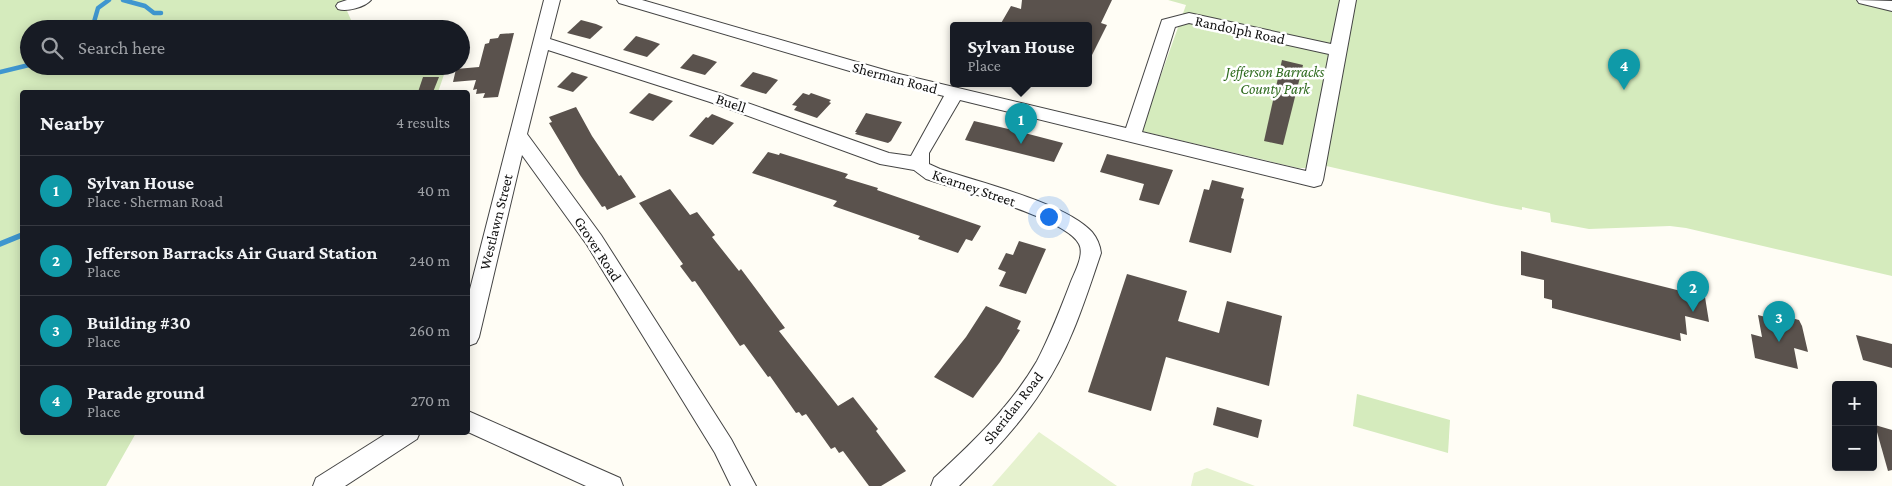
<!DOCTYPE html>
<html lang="en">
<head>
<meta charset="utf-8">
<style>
  :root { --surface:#171b24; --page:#242831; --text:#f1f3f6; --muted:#9ea1a6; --line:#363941; --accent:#ea580c }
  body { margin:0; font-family:"Crimson Pro",serif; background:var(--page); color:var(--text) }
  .controls { position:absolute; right:15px; bottom:15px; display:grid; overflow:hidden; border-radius:5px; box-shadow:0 2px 12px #0003 }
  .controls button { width:45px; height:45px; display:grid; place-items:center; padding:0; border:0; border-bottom:1px solid var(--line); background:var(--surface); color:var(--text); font:25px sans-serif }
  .you { position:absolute; left:1048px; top:216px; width:18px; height:18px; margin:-12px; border:4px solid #fff; border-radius:50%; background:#1a73e8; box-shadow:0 0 0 8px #1a73e833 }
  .badge { display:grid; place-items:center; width:32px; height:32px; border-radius:50%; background:var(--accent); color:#fff; font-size:16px; font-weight:700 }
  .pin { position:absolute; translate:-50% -41px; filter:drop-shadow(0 1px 2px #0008) }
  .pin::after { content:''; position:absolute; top:26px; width:18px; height:15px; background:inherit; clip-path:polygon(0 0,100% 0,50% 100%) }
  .popup { position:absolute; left:950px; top:22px; width:142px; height:65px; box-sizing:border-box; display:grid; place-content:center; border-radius:5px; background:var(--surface); filter:drop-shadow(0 1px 4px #0005); font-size:16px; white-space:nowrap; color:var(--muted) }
  .popup b { font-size:19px; color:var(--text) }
  .popup::after { content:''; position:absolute; left:50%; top:100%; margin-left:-10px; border:10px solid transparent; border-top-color:var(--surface) }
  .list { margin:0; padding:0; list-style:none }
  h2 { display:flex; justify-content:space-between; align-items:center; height:65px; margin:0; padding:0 20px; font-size:21px }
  h2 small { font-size:16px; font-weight:400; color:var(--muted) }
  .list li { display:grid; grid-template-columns:32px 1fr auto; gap:15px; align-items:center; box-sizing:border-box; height:70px; padding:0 20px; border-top:1px solid var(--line) }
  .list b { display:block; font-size:19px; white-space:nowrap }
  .list p { margin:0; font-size:16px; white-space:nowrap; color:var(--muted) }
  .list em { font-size:16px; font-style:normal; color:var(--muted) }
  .icon { flex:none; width:28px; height:28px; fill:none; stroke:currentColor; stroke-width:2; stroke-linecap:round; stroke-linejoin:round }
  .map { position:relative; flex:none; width:1892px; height:486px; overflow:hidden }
  .search { position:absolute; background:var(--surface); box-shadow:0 2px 12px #0003; left:20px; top:20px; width:450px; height:55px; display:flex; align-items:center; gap:12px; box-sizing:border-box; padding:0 18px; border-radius:28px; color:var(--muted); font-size:19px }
  .panel { position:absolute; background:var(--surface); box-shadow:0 2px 12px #0003; left:20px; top:90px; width:450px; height:345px; border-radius:5px }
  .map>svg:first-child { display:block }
  .green { fill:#d5ebbd }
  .pitch { fill:#e6f2cf }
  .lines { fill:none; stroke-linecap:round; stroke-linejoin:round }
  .stream-far1 { stroke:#3f96cf; stroke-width:4.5 }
  .stream { stroke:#3f96cf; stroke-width:5.5 }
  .building { fill:#5a524d }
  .minor-casing { stroke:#444; stroke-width:2 }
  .minor { fill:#fff; fill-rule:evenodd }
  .labels { text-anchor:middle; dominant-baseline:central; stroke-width:5; stroke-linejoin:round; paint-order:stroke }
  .street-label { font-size:15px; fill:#111; stroke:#fff }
  .park-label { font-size:15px; font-style:italic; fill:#2f6b1f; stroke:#fff }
</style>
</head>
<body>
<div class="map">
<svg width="1892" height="486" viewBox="0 0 1892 486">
  <rect width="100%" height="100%" fill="#fffdf5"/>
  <!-- green -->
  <g class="green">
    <polygon points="0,0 357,0 344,4 355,29 29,29 29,66 447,66 438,92 22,92 22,432 136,433 106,486 0,486"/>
    <polygon points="1168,0 1892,0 1892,276 1686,228 1670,226 1589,229 1551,222 1550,213 1522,207 1522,210 1496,205 1309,162 1306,168 1298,168 1141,131 1186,5"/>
    <polygon points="1357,394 1450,420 1448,453 1353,426"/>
  </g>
  <!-- pitch -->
  <g class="pitch">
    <polygon points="1039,432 1117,486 992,486"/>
    <polygon points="1207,468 1255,486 1191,486 1194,473"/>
  </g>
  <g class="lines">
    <!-- stream-far1 -->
    <g class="stream-far1">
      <polyline points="123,0 145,6 154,13 161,13"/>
      <polyline points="92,29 98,8 109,0"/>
      <polyline points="0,72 29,65"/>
    </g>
    <!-- stream -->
    <polyline class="stream" points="0,244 22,235"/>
  </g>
  <!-- building -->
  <g class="building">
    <polygon points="1022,0 1112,0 1101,23 1107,25 1088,63 1088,25 1000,25 1011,6 1021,9"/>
    <polygon points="581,20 596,24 603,27 590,39 567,33"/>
    <polygon points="514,33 498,97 483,98 485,93 476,94 477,89 473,90 476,80 453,82 456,69 479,67 485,44 489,43 490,39 498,38 500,34"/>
    <polygon points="636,36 652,41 660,44 647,57 623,50"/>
    <polygon points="693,54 709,59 717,62 705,75 680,68"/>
    <polygon points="1282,60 1303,65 1283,145 1264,141"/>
    <polygon points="572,72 588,77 573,92 557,87"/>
    <polygon points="753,72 770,77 778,80 766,94 740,86"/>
    <polygon points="423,77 439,77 433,92 418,92"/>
    <polygon points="649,93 673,101 653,121 629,113"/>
    <polygon points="803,93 809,95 811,93 831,100 829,102 831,103 817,118 794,110 797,106 792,105"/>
    <polygon points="576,107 592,136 619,176 621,175 636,197 607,210 605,206 602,207 580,175 549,123 552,122 549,117"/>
    <polygon points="866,113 902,122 891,141 888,143 855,134 857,132 855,132"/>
    <polygon points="712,114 734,123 713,145 689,136 706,117 708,118"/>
    <polygon points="974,121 1017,131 1063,143 1054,162 965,140"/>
    <polygon points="768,152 779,155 780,153 848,174 845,178 878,188 877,190 981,226 972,241 966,239 958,253 918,239 920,236 833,206 837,201 752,173"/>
    <polygon points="1107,154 1173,170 1159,205 1139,200 1144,184 1100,172"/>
    <polygon points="1212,180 1244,188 1241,198 1244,199 1231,253 1189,242 1204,189 1209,190"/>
    <polygon points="670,189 690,215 697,212 715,235 712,237 739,271 741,269 785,328 779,331 838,406 853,397 878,429 876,431 906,471 881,486 869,486 843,451 839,453 835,447 831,449 806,414 802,416 799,412 796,413 770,376 768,377 744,344 740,346 695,281 692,282 680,266 683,264 639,203"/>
    <polygon points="1019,241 1046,249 1026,294 999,286 1006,272 998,269 1006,253 1013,255"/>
    <polygon points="1521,251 1705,297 1709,322 1685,316 1687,335 1680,333 1681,341 1552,308 1552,300 1544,298 1544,280 1521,275"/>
    <polygon points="1127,274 1187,291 1178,321 1219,333 1227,301 1282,316 1269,386 1166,357 1151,411 1088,392"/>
    <polygon points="986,306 1021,321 1017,329 1020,330 1000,362 973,398 934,377 966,337"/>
    <polygon points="1772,313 1799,320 1802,326 1808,352 1794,348 1798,369 1755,358 1751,334 1762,337 1758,315 1773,319"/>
    <polygon points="1856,335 1892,344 1892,368 1863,360"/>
    <polygon points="1217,407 1262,420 1258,438 1213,425"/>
    <polygon points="1875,425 1892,430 1892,470 1888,471"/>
  </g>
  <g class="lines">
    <!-- minor casing -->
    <g class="minor-casing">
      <g id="minor">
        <path d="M347,0H371C365,7 347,12 338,9L336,6L338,3Z"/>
        <path d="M544,0H560L550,39L722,94L889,153L911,156L944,96L887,82L619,3L617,0H642L895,73L1126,128L1162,20L1189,13L1331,44L1340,0H1356L1323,180L1321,185L1314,187L960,100L929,153V164L940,169C978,182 1066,203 1092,232C1097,238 1100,245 1101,253C1085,300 1070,349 1042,390C1019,426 989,456 959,486H931L934,478C972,443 1011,406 1037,361C1050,336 1060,310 1070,284C1074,273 1085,255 1079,244C1066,218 956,189 926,179L914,170L880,164L710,102L548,50L527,134L601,235L731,439L756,486H731L715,453L587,245L522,155L479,337L476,343L468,346V297ZM1189,23L1329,54L1306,171L1142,132L1175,27Z"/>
        <polygon points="1857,0 1892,1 1892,11 1859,3"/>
        <polygon points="468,411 620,478 623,486 586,486 468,432"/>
        <polygon points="389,432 420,432 417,439 345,486 313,486 316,478"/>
      </g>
    </g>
    <!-- minor -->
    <use href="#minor" class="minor"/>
  </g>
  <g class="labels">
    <!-- street labels -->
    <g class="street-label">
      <text transform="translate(1240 30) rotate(12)">Randolph Road</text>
      <text transform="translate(895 78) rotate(15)">Sherman Road</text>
      <text transform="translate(731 103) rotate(19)">Buell</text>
      <text transform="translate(974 188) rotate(19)">Kearney Street</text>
      <text transform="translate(496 222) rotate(-76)">Westlawn Street</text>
      <text transform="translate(598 249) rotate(57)">Grover Road</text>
      <text transform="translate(1013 408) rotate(-52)">Sheridan Road</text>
    </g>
    <!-- park labels -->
    <g class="park-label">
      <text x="1275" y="72">Jefferson Barracks<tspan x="1275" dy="17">County Park</tspan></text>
    </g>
  </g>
</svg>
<div class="controls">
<button>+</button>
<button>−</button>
</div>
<div class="you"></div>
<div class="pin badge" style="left:1021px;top:144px;background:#0f9aa8">1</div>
<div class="popup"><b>Sylvan House</b>Place</div>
<div class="pin badge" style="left:1693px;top:312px;background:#0f9aa8">2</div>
<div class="pin badge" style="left:1779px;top:342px;background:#0f9aa8">3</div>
<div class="pin badge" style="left:1624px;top:90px;background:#0f9aa8">4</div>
<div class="search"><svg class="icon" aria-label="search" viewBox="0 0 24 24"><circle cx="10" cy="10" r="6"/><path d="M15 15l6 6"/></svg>Search here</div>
<section class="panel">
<h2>Nearby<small>4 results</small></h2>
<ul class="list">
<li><span class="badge" style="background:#0f9aa8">1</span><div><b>Sylvan House</b><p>Place · Sherman Road</p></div><em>40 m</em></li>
<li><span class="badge" style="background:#0f9aa8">2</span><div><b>Jefferson Barracks Air Guard Station</b><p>Place</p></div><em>240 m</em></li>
<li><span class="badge" style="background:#0f9aa8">3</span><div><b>Building #30</b><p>Place</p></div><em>260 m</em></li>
<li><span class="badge" style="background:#0f9aa8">4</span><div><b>Parade ground</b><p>Place</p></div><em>270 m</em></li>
</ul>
</section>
</div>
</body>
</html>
